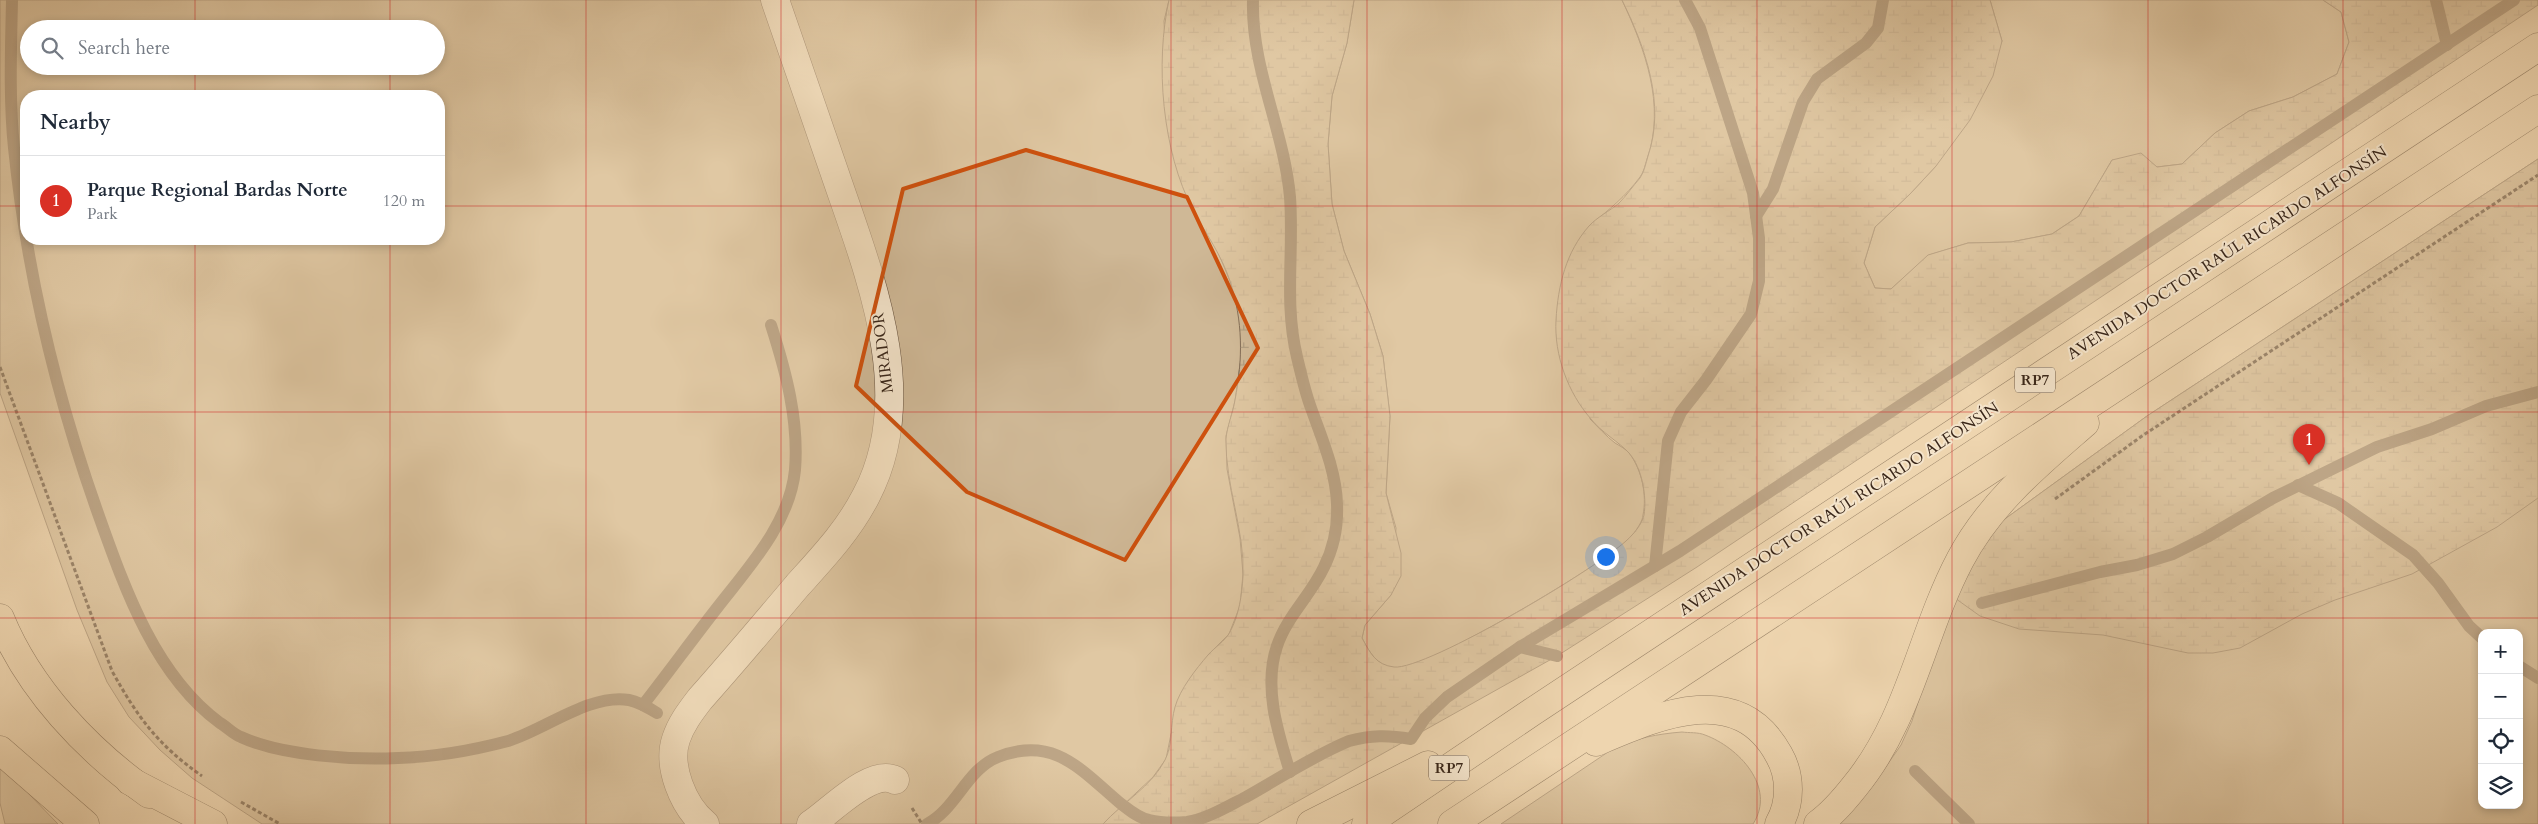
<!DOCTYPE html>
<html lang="en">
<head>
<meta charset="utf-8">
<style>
  :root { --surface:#fff; --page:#f2f2f3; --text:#1f2937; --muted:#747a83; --line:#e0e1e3; --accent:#d93025 }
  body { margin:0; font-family:Cardo,serif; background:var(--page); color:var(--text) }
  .controls { position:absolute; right:15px; bottom:15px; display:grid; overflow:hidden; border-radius:10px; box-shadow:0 2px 8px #0003 }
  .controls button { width:45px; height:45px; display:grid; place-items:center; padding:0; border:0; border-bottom:1px solid var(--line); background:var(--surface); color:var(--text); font:25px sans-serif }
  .you { position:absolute; left:1605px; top:556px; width:18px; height:18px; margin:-12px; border:4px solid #fff; border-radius:50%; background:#1a73e8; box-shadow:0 0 0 8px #1a73e833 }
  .badge { display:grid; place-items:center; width:32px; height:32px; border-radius:50%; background:var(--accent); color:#fff; font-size:16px; font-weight:700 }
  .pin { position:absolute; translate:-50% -41px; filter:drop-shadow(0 1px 2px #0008) }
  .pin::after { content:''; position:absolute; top:26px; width:18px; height:15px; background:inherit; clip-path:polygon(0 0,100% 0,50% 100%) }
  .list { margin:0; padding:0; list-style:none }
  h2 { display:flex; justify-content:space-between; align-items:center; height:65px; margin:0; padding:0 20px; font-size:21px }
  h2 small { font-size:16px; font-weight:400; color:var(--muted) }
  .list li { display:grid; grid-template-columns:32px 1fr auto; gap:15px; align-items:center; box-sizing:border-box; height:90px; padding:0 20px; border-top:1px solid var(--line) }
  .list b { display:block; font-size:19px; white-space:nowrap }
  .list p { margin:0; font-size:16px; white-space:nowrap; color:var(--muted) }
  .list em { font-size:16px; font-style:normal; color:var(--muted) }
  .icon { flex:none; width:28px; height:28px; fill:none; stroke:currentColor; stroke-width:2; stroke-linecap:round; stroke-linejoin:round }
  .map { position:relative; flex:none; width:2538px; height:824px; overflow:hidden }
  .search { position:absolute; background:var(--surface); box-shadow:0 2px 8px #0003; left:20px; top:20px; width:425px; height:55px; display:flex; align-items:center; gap:12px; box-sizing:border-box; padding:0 18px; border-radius:28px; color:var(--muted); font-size:19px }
  .panel { position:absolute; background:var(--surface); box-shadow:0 2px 8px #0003; left:20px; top:90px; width:425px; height:155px; border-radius:20px }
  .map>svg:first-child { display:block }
  .green { fill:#cfb896; stroke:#846f58; fill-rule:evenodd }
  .wetland { fill:url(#wetland-marsh); stroke:#846f58 }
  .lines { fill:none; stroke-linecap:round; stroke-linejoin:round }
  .stream { stroke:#806c54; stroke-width:12 }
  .minor-casing { stroke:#66523e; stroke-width:29 }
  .major-casing { stroke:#392619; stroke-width:29 }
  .highway-casing { stroke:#392619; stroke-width:29 }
  .path { stroke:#392619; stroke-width:3; stroke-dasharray:4 2.5; stroke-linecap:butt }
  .minor { stroke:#f4e4cb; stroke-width:28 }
  .major { stroke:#eed6af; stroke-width:28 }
  .highway { stroke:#eed6af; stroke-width:28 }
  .marked { fill:none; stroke:#ce510e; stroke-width:4; stroke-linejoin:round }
  .grid { fill:none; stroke:#d62828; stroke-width:1; stroke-opacity:0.55 }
  .labels { text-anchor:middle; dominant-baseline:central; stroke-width:4; stroke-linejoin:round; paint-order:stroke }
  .shield { fill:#f4e4cb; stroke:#715f4e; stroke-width:1 }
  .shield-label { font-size:15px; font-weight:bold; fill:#392619 }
  .street-label { font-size:16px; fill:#392619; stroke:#f4e4cb }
</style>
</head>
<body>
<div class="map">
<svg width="2538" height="824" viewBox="0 0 2538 824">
  <defs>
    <pattern id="wetland-marsh" width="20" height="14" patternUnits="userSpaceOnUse" patternTransform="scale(1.25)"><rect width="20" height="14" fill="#cfb896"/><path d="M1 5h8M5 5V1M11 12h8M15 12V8" fill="none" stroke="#b29e81"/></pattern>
  </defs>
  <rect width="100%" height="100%" fill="#eed6af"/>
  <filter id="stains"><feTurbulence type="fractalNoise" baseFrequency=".004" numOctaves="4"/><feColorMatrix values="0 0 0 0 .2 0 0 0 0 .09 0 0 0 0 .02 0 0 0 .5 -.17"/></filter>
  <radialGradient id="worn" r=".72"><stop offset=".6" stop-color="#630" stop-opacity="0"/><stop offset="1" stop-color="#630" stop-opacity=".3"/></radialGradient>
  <!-- green -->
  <g class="green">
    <path d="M0,0H1169L1164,21L1169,132L1180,178L1193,210L1215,245L1230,281L1241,321V357L1235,401L1226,436L1227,469L1240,538L1243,574L1240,606L1229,634L1209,654L1171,734L1166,759L1153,777L1103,824H262L192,778L160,750L129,717L107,682L77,610L0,393ZM29,29H436V66H29ZM26,96H439V239H26Z"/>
    <path d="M1354,0H1622C1645,49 1666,106 1647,159C1645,165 1644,172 1640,177C1626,196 1609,210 1590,225V419C1598,427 1606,436 1615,443C1620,446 1626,449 1630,454C1642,471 1647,495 1643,515C1643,521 1636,530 1633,535C1611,561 1431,666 1400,668C1379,669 1371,655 1362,638L1365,625L1391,595L1396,528L1386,493L1390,416L1383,356L1370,314L1344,251L1332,204L1328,144L1332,96L1347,43Z"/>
    <polygon points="1990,0 2323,0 2341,12 2349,42 2337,74 2293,97 2249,111 2215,133 2182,164 2157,167 2112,160 2079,216 2052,234 2011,242 1968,243 1929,255 1891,289 1875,288 1864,263 1875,227 1910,194 1936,166 2002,41"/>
    <path d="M2538,159V824H1839L1871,788L1901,745L1912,721L1952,596L1998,524L2147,416ZM2482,633H2519V805H2482Z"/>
    <path d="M1682,732C1689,733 1698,732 1705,735C1738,747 1777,787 1753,824H1501L1614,748C1637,738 1657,734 1682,732Z"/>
    <polygon points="0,764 58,824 5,824 0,803"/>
  </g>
  <!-- wetland -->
  <g class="wetland">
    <path d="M1169,0H1354L1347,43L1332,96L1328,144L1332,204L1344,251L1370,314L1383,356L1390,416L1386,493L1401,553V576L1391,595L1365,625L1362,638C1370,653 1376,665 1394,667C1425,671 1610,562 1632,535C1637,530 1643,521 1644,515C1647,496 1642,468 1629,453C1619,442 1601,432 1591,419C1568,393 1554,355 1556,320C1558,285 1566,252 1589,226C1597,217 1610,211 1619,203C1626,196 1633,186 1640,178C1644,172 1646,163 1648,156C1666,104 1645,47 1622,0H1990L2002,41L1993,76L1970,120L1936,166L1910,194L1875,227L1864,263L1875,288L1891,289L1928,255L1968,243L2011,242L2052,234L2079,216L2112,160L2141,153L2157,167L2182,164L2215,133L2249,111L2293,97L2337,74L2349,42L2341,12L2323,0H2538V5L1697,567L1557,656L1257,824H1103C1122,803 1152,786 1165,760C1173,745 1170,724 1175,707C1180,689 1196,669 1208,655C1215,647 1225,641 1230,632C1239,615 1242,595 1243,576C1245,530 1225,485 1226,439C1227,426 1233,413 1235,400C1243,359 1243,321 1230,281C1221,254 1206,234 1193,210C1162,151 1155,63 1169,0Z"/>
    <polygon points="2538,159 2538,498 2497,527 2412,574 2335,600 2302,614 2240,648 2213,653 2188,653 2103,635 2019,629 1980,616 1952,596 1998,524 2147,416"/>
  </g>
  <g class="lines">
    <!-- stream -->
    <g class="stream">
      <path d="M12,0C11,49 9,99 14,148C27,275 57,399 100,519C126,592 156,676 220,723C227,727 233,734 241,737C282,756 353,760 398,758C434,757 474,750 508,741C544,730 591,693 629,700C639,702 649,708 657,713"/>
      <path d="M1253,0C1251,68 1284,130 1290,197C1294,251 1284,304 1297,357C1301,374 1305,392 1311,408C1322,439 1336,471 1337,504C1338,526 1334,547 1324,567C1311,595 1287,616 1277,646C1263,687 1278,733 1290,772"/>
      <polyline points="2436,0 2447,45"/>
      <polyline points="1756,216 1773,189 1803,102 1817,79 1866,43 1878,28 1883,0"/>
      <polyline points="2298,485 2338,503 2413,555 2438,583 2469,626 2482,638"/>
      <polyline points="1655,566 1668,441 1681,412 1706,380 1751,314 1759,281 1759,238 1753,193 1700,28 1685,0"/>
      <polyline points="1982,603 2100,572 2137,565 2173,554 2207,537 2273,498 2377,447 2432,429 2486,406 2538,392"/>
      <polyline points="1520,647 1557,656"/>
      <polyline points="2519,666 2538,678"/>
      <path d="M643,705C668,673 692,640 717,608C748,568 790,523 795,470C799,420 786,372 771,325"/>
      <polyline points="1915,771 1969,824"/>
      <path d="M927,824C956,809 967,769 998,757C1054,735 1081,770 1120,803C1128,809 1138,818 1149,820C1161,823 1175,823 1187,822C1207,819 1228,806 1246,797C1280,778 1313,756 1349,741C1371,735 1388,735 1411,739L1425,718L1447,697L1520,647L1680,551L2514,0"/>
    </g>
    <!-- minor casing -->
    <g class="minor-casing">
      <g id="minor">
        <path d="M705,824C683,806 667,766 676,739C681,724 690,712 700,699C733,662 765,624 797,586C823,557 848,531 866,496C920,394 868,271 834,171C814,114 795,57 775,0"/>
        <path d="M811,824C831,811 871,768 895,780"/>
      </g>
    </g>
    <!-- major casing -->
    <g class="major-casing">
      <g id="major">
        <path d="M0,618C29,689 87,750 149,794"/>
        <polyline points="0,750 85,824"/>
      </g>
    </g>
    <!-- highway casing -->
    <g class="highway-casing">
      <g id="highway">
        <path d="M1596,742C1657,716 1738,679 1779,755C1791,776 1791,803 1779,824"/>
        <polyline points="130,781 213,824"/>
        <polyline points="1311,824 1428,765"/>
        <polyline points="1366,824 1532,712 2538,47"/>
        <polyline points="1452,824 2538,109"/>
        <path d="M1818,824C1832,814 1844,800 1855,786C1910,719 1921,634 1960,560C1990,503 2038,464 2085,423"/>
      </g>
    </g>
    <!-- path -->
    <g class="path">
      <path d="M0,367L112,671C138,718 158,745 202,776"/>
      <polyline points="2055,499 2142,436 2538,175"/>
      <polyline points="241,802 280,824"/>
      <polyline points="912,808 922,824"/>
    </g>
    <!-- minor -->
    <use href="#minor" class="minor"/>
    <!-- major -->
    <use href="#major" class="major"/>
    <!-- highway -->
    <use href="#highway" class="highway"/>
  </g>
  <!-- marked area -->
  <path d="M0 0H2538V824H0ZM1026,150L1187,197L1258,348L1125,560L967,492L856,386L903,189Z" fill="#eed6af" fill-opacity=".55" fill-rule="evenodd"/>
  <path class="marked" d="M1026,150L1187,197L1258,348L1125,560L967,492L856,386L903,189Z"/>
  <!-- grid -->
  <path class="grid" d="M195,0V29M390,0V29M586,0V824M781,0V824M976,0V824M1171,0V824M1367,0V824M1562,0V824M1757,0V824M1952,0V824M2148,0V824M2343,0V824M195,66V96M390,66V96M0,206H26M439,206H2538M195,239V824M390,239V824M0,412H2538M0,618H2538"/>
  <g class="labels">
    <!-- shield labels -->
    <g class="shield">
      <rect x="2015" y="367.5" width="40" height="25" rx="4"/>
      <rect x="1429" y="755.5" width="40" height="25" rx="4"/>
    </g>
    <g class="shield-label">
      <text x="2035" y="380">RP7</text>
      <text x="1449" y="768">RP7</text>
    </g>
    <!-- street labels -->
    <g class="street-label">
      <text transform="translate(2227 253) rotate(-33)">AVENIDA DOCTOR RAÚL RICARDO ALFONSÍN</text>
      <text transform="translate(883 353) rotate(-97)">MIRADOR</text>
      <text transform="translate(1839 509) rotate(-33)">AVENIDA DOCTOR RAÚL RICARDO ALFONSÍN</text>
    </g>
  </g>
  <rect width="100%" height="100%" filter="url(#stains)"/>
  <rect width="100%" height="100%" fill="url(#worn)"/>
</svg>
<div class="controls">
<button>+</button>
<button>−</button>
<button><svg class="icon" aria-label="locate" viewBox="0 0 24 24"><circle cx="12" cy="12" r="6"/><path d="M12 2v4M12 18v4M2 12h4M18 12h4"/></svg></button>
<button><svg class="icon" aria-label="layers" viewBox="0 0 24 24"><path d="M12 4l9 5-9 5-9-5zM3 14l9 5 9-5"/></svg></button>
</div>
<div class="you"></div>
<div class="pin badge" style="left:2309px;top:465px">1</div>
<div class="search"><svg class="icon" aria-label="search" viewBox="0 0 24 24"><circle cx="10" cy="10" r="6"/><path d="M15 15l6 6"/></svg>Search here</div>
<section class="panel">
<h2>Nearby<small></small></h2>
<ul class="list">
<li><span class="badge">1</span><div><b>Parque Regional Bardas Norte</b><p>Park</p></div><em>120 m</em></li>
</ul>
</section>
</div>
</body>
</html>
